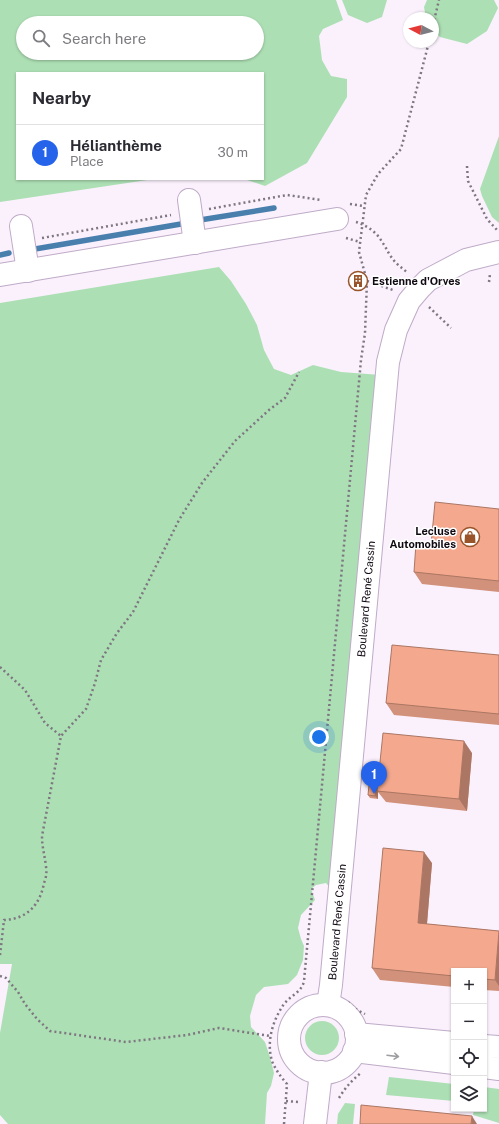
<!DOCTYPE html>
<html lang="en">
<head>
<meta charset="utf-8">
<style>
  :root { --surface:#fff; --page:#f2f2f3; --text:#2b2b33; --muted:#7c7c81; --line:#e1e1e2; --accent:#2563eb }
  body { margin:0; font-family:"Public Sans",sans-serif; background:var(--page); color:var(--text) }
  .controls { position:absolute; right:12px; bottom:12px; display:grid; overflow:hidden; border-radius:0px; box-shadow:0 1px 3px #0004 }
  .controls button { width:36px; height:36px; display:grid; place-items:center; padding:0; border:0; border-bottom:1px solid var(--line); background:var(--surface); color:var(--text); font:20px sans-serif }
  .compass { position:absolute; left:403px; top:12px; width:36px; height:36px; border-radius:50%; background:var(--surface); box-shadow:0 1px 3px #0004; rotate:277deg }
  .you { position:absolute; left:319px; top:737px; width:14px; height:14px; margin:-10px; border:3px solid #fff; border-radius:50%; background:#1a73e8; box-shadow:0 0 0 6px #1a73e833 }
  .badge { display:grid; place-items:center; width:26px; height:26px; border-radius:50%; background:var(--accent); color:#fff; font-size:13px; font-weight:700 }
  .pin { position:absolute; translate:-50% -33px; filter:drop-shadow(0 1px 2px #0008) }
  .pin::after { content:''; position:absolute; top:21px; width:14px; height:12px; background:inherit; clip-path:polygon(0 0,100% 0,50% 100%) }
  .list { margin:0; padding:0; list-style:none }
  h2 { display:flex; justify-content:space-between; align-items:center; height:52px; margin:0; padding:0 16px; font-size:17px }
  h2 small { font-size:13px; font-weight:400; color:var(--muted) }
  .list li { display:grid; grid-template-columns:26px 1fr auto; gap:12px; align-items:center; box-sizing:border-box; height:56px; padding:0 16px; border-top:1px solid var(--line) }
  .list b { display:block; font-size:15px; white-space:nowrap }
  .list p { margin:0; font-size:13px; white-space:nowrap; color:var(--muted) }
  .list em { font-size:13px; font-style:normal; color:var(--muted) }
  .icon { flex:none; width:22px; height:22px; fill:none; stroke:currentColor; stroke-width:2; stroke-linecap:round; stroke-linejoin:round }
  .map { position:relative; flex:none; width:499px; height:1124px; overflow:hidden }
  .search { position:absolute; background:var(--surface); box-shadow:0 1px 3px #0004; left:16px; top:16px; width:248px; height:44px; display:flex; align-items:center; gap:10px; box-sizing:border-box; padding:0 14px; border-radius:22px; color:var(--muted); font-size:15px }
  .panel { position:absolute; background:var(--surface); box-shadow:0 1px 3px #0004; left:16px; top:72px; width:248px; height:108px; border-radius:0px }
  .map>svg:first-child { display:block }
  .green { fill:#addfb4; fill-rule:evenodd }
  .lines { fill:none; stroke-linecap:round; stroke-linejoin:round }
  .stream { stroke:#497fad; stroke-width:5.5 }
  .minor-casing { stroke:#bfabc7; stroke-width:24 }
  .path { stroke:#7e7681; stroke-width:2.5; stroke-dasharray:2 3; stroke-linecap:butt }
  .minor { stroke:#fff; stroke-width:22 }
  .wall { fill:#d2917a }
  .shaded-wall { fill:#ab7663 }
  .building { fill:#f4a98e; stroke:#ab7663 }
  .oneway { stroke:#9f9da0 }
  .labels { text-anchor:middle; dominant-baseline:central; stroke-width:3; stroke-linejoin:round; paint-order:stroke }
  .poi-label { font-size:11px; font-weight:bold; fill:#100912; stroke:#fff; text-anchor:start }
  .street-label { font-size:11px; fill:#100912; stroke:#fff }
</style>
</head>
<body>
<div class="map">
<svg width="499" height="1124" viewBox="0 0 499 1124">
  <rect width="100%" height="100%" fill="#faf1fd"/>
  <!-- green -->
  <g class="green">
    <path d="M0,0H336L343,20L323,29L319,36L322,60L331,76L347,79V97L307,163L265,186L244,179H263V73H17V179H154L0,202ZM23,23H257V53H23Z"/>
    <polygon points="342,0 387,0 382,17 367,23 348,15"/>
    <polygon points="427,0 494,0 498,8 487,31 467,44 440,37 433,30 433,18 426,18 424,7"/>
    <polygon points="499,136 499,223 492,217 482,196 480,189"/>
    <polygon points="219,267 231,281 246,304 257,325 264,350 274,369 291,375 313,365 341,372 381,375 331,889 326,883 316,885 311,889 315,900 301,915 298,928 301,939 304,946 303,960 297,975 288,984 264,987 256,995 250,1016 251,1027 265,1042 270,1057 274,1073 271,1086 267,1093 265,1124 8,1124 0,1115 0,1033 12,964 0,964 0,303"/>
    <circle cx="322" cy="1038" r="17"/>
    <polygon points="389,1077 454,1084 454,1101 386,1095"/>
    <polygon points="484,1087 499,1089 499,1123 473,1115 474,1109 484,1109"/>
    <polygon points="345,1103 355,1104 353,1124 337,1124 338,1114"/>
  </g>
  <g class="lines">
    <!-- stream -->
    <g class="stream">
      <polyline points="200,220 274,208"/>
      <polyline points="35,249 181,224"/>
      <polyline points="0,255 9,253"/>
    </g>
    <!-- minor casing -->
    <g class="minor-casing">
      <g id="minor">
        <polyline points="189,200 195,243"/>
        <polyline points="21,226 28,271"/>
        <polyline points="0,275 337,219"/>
        <polyline points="328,1005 331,985 388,362 396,330 409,301 420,288 428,280 466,260 499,252"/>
        <circle cx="323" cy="1039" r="34"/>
        <polyline points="356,1034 454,1043"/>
        <polyline points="484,1046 499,1047"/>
        <polyline points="354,1051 454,1063"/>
        <polyline points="484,1067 499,1069"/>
        <polyline points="315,1124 321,1072"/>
      </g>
    </g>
    <!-- path -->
    <g class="path">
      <polyline points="433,25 439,0"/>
      <polyline points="467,166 468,181 487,219 497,230 499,231"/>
      <polyline points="350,204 364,206"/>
      <polyline points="209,209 287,195 321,200"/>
      <path d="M356,222C366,225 377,232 382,242C386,247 388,253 392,258C396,264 402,268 408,273"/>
      <polyline points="42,238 171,215"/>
      <polyline points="346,238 360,242"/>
      <polyline points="367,281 393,290"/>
      <polyline points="489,282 490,274"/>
      <polyline points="429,307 451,328"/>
      <polyline points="0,667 25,690 45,723 61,736"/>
      <path d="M0,955L4,920C27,919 40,905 44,883C46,878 47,873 46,867C45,856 42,848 42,836L61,736L86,709L95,683L101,660L117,633L133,612L179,520L202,483L235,441L269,410L285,398L299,372"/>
      <polyline points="0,976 6,978 18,992 25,1004 37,1019 50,1031 126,1042 187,1035 219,1028 270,1036"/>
      <path d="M348,1002C352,1008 359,1011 365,1014"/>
      <path d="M339,1098C345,1088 352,1080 362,1072"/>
      <polyline points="286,1101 298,1102"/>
      <path d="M284,1124L287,1084C281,1077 275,1069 272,1061C266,1041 273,1020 284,1004C291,995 302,992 304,981L361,360L365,333L367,281L359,252L366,195L378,174L401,149L429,42"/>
    </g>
    <!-- minor -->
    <use href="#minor" class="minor"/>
  </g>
  <!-- wall -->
  <g class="wall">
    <polygon points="362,277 361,287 354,286 352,282"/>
    <polygon points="499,509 499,592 422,584 414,572 431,545"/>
    <polygon points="499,655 499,725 394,715 386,703"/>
    <polygon points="472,753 467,811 386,802 378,792 378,799 370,798 368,795 378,788"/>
    <polygon points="432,863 427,924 499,931 499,991 484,990 484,971 454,971 454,987 380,980 372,968"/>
  </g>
  <!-- shaded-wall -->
  <g class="shaded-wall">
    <polygon points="360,273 362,277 361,287 359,283"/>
    <polygon points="464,741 472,753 467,811 459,799"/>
    <polygon points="376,786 379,789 377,791 378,792 378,799 375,796"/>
    <polygon points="424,852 432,863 426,935 418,923"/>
    <polygon points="499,934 499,986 495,980"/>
    <polygon points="472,1116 477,1124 471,1124"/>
  </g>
  <!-- building -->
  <g class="building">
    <polygon points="353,273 360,273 359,283 352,282"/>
    <polygon points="435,502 499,509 499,581 414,572 416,543 431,545"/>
    <polygon points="392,645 499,655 499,714 386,703"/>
    <polygon points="383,733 464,741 459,799 377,791"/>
    <polygon points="369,785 376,786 375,796 368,795"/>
    <polygon points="383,848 424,852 418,923 499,931 495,980 484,979 484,971 454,971 454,976 372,968"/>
    <polygon points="361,1105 472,1116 471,1124 360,1124"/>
  </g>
  <!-- one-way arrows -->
  <defs><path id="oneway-shaft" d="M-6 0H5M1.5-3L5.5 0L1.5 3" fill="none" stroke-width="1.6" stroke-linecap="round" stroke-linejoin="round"/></defs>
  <use class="oneway" href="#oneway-shaft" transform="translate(393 1056) rotate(7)"/>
  <!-- icons -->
  <defs>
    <g id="building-ring" transform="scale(1)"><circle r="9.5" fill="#fff" stroke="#99542a" stroke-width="1.5"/><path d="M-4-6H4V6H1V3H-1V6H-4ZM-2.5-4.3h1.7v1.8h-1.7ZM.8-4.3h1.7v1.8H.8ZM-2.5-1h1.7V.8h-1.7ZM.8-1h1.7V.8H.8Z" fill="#99542a"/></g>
    <g id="shop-ring" transform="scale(1)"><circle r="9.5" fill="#fff" stroke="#99542a" stroke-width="1.5"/><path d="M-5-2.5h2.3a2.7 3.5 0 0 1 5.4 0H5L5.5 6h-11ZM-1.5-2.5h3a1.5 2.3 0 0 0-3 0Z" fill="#99542a"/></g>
  </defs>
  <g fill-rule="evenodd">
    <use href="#building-ring" x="358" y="281"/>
    <use href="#shop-ring" x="470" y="537"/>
  </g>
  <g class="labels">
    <!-- poi labels -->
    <g class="poi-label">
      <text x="372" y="281">Estienne d'Orves</text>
      <text x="456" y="531" text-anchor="end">Lecluse<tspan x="456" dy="13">Automobiles</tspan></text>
    </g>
    <!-- street labels -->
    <g class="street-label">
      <text transform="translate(366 599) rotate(-85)">Boulevard René Cassin</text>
      <text transform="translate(337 922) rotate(-85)">Boulevard René Cassin</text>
    </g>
  </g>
</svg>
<div class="controls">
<button>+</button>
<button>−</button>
<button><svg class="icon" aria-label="locate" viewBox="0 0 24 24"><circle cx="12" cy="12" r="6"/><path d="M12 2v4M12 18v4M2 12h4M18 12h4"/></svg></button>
<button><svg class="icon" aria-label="layers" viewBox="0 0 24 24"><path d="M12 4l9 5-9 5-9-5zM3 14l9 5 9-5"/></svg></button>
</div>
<svg class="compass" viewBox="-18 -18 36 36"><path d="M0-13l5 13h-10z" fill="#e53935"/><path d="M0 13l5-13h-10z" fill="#7c7c81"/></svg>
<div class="you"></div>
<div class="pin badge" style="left:374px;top:794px">1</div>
<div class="search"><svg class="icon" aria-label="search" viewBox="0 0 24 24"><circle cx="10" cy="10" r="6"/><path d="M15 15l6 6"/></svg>Search here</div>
<section class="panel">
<h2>Nearby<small></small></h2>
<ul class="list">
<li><span class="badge">1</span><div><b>Hélianthème</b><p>Place</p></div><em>30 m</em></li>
</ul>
</section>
</div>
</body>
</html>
